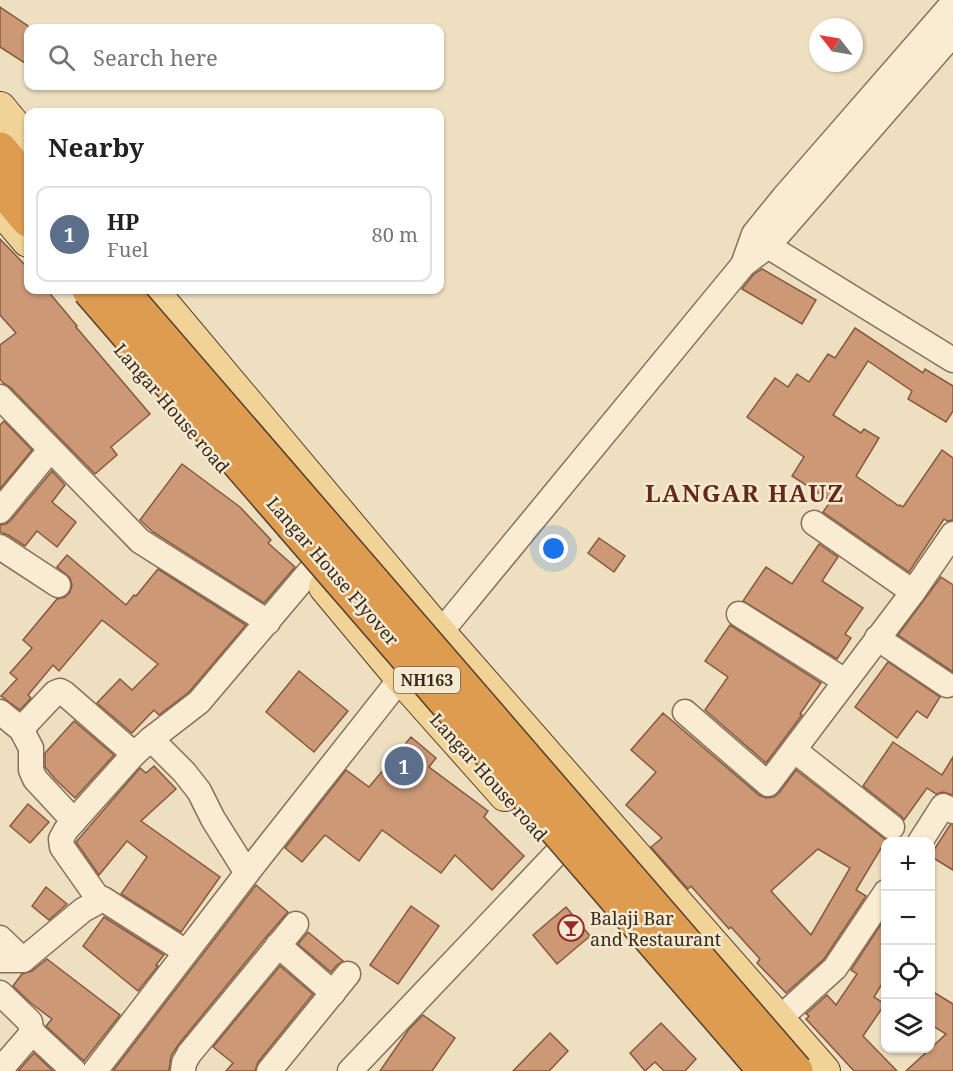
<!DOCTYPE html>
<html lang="en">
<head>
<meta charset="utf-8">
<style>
  :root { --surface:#fff; --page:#f6f6f6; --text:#222; --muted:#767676; --line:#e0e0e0; --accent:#d93025 }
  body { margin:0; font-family:"Noto Serif",serif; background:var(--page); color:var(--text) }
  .controls { position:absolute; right:18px; bottom:18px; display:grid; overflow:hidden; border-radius:12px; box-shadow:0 2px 4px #0004 }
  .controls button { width:54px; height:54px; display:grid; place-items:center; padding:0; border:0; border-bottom:2px solid var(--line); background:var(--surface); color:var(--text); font:30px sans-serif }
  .compass { position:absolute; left:809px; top:18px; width:54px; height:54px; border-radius:50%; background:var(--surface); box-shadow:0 2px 4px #0004; rotate:301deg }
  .you { position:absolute; left:554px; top:549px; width:21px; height:21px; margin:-15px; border:4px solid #fff; border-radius:50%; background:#1a73e8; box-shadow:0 0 0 9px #1a73e833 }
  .badge { display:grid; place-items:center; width:39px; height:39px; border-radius:50%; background:var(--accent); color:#fff; font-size:20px; font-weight:700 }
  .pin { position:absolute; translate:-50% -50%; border:3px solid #fff; box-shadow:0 2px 6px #0006 }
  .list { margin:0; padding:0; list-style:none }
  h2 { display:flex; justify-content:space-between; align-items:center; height:78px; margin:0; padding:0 24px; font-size:26px }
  h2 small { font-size:20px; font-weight:400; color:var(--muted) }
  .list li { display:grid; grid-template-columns:39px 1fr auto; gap:18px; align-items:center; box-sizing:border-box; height:96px; margin:0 12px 12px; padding:0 12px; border:2px solid var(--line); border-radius:12px }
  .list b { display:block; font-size:22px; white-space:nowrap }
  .list p { margin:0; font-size:20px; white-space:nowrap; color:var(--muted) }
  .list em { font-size:20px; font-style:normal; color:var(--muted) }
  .icon { flex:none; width:33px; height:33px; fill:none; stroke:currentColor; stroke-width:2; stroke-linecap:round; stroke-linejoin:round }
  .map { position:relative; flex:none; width:953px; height:1071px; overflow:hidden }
  .search { position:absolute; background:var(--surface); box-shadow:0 2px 4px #0004; left:24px; top:24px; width:420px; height:66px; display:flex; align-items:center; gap:15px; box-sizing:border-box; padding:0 21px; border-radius:12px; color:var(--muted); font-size:22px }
  .panel { position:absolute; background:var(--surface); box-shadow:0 2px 4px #0004; left:24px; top:108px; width:420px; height:186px; border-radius:12px }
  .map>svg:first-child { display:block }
  .building { fill:#cc9876; stroke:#86593e; stroke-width:1.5; fill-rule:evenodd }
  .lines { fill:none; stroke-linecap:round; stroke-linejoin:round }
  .minor-casing { stroke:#877058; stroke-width:27 }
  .major-casing { stroke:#543e2d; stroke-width:34 }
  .highway-casing { stroke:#543e2d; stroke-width:36 }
  .minor { stroke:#f9ecd3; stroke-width:24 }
  .major { stroke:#f1d398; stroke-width:32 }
  .highway { stroke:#de9c50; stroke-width:33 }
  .highway-bridge-casing { stroke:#543e2d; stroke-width:36; stroke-linecap:butt }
  .highway-bridge { stroke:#de9c50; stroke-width:33 }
  .labels { text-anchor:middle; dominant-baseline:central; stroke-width:5; stroke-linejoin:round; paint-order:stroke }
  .shield { fill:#f5e9d0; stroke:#6f6253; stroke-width:1.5 }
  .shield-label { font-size:16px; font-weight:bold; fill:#36281d }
  .street-label { font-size:18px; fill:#36281d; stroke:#f5e9d0 }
  .poi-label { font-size:18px; fill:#36281d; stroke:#f5e9d0; text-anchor:start }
  .district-label { font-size:24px; font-weight:bold; letter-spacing:1.5px; fill:#63291c; stroke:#f5e9d0 }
</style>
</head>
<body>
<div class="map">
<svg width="953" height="1071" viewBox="0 0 953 1071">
  <rect width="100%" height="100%" fill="#eedfc0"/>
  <!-- building -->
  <g class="building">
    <polygon points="0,7 28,26 28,65 0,47"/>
    <polygon points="0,239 28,268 28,290 47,290 77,326 76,327 150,414 111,447 117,455 95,474 10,387 3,383 0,379 0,345 16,333 0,315"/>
    <polygon points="762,269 816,300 802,324 742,289 753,275"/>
    <polygon points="855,328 923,373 925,369 953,386 953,411 946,422 908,399 912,391 868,361 833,415 861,433 864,429 879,438 856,476 899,506 900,505 903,507 942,450 953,458 953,520 947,521 944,519 909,572 823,512 831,501 792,476 804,457 747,417 775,378 788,387 797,374 809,382 828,354 835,358"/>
    <polygon points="4,421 32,450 0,489 0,425"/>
    <polygon points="182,464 240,507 271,540 268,543 295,567 264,603 153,532 140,520"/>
    <polygon points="52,471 65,485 52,502 76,522 57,547 37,531 25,546 8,535 0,532 0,525 6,524 11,520"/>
    <polygon points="599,538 625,556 614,572 588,553"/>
    <polygon points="819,544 838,557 822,581 863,608 845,634 851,638 837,659 743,601 766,567 792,584"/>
    <polygon points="67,555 126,605 134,595 136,596 158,569 246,625 189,692 159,715 154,710 132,733 97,703 120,679 132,690 158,664 102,620 59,671 53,665 28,695 31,698 20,710 1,696 17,679 10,673 32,648 23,640 57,599 65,597 70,592 72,585 70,578 57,567"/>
    <polygon points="941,577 953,585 953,672 898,635"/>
    <polygon points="730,625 821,683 800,714 802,715 766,763 705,710 728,677 705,661"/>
    <polygon points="888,662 940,697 927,718 917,711 897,738 855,707"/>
    <polygon points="299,671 348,711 314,752 266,712"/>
    <path d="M663,713L759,795L766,798L774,797L779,793L796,770L886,840L856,890L866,896L824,959L786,993L757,963L760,959L731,927L729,929L691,886L688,889L651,847L662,838L626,805L656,772L631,750ZM818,849L850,868L811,935L771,891Z"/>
    <polygon points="74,721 114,755 75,798 55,779 45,767 45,753"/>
    <polygon points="411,737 436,758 429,767 488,811 484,817 524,856 492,890 455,855 441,873 382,830 359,861 325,835 302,862 285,848 346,770 369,787"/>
    <polygon points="893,742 942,775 953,757 953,795 943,792 936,794 927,788 904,820 901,816 863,786"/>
    <polygon points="154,766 176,789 141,821 220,877 181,932 121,894 147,857 127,841 99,875 76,842 140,768 146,773"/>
    <polygon points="28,804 49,822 30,843 10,826"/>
    <polygon points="950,825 953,825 953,870 930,856"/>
    <polygon points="256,885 288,912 267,936 178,1045 171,1056 169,1070 168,1071 113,1071"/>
    <polygon points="46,887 67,904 49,920 32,906"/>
    <polygon points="411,906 439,926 398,984 370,965"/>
    <polygon points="566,907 590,936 557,964 533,935"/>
    <polygon points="104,917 164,955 156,965 158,966 138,991 83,946"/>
    <polygon points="885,918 885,979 874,997 885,1004 863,1036 897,1071 854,1071 806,1019 809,1016 806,1014 827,995 836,1005 857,974 851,970"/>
    <polygon points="308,932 343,961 337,965 331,972 298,944"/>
    <polygon points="47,959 120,1015 84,1061 46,1026 52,1019 32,1004 13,986 22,974 32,971"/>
    <polygon points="280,966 313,994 258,1062 255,1071 226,1071 233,1063 213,1047"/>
    <polygon points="930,990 953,1004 953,1071 906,1071 946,1034 930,1024"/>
    <polygon points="423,1015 455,1038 432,1071 380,1071 409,1029"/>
    <polygon points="661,1023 696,1059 685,1071 664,1071 655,1062 645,1071 630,1053"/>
    <polygon points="550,1033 568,1051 549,1071 513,1071"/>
    <polygon points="34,1053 53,1071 18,1071"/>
  </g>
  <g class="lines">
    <!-- minor casing -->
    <g class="minor-casing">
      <g id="minor">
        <polyline points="756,236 768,246 953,360"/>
        <polyline points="743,265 754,234 784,197 953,3"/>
        <polyline points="0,397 140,541 268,622"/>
        <polyline points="0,511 50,450"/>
        <polyline points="814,523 913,592"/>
        <polyline points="0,547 58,585"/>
        <polyline points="739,614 845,681"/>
        <polyline points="440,633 743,265 768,246 953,34"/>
        <polyline points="877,638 947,685"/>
        <polyline points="0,712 17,726 23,727 55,693 60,691 64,693 134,754 151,739"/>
        <polyline points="685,712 768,784 913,592 953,534"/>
        <polyline points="20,727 31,748 31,770 35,779 74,821"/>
        <polyline points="794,750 892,827"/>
        <polyline points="920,842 943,806 953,811"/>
        <polyline points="247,873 213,819 199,791 184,772 151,739 199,702 311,570"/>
        <polyline points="100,901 62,847 61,839 66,830 134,754"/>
        <polyline points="0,938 23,960"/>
        <polyline points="278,945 333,993"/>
        <polyline points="0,960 23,960 83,910 103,899 186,952"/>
        <polyline points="0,993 30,1022 31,1030 34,1034 74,1071"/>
        <polyline points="779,1019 835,968 886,892"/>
        <polyline points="0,1070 33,1032"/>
        <polyline points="95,1071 247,873 401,678"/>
        <polyline points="183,1071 184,1063 189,1054 296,924"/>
        <polyline points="269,1071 348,974"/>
        <polyline points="350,1071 557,853"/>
      </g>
    </g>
    <!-- major casing -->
    <g class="major-casing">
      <g id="major">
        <polyline points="0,108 28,142"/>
        <polyline points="0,208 28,241"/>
        <polyline points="152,290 440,633 824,1071"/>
        <polyline points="325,587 401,678 505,795"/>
      </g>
    </g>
    <!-- highway casing -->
    <g class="highway-casing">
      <g id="highway">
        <polyline points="0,149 28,182"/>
        <polyline points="0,187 28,220"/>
      </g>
    </g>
    <!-- minor -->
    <use href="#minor" class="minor"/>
    <!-- major -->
    <use href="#major" class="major"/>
    <!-- highway -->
    <use href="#highway" class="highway"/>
    <!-- highway-bridge casing -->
    <g class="highway-bridge-casing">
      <g id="highway-bridge">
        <polyline points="89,290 765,1071"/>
        <polyline points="121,290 796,1071"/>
      </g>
    </g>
    <!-- highway-bridge -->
    <use href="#highway-bridge" class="highway-bridge"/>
  </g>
  <!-- icons -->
  <defs>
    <g id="bar-ring" transform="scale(1.35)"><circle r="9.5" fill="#f5e9d0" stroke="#95292c" stroke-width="1.5"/><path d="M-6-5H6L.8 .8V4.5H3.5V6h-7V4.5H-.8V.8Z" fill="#95292c"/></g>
  </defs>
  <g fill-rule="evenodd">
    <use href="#bar-ring" x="571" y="928"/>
  </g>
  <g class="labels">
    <!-- shield labels -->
    <rect class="shield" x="394" y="667" width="66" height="26" rx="4.5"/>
    <g class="shield-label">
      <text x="427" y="680">NH163</text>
    </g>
    <!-- street labels -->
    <g class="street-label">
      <text transform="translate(172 408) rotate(49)">Langar House road</text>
      <text transform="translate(333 571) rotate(49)">Langar House Flyover</text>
      <text transform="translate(489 777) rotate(48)">Langar House road</text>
    </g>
    <!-- poi labels -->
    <g class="poi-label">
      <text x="590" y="918">Balaji Bar<tspan x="590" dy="21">and Restaurant</tspan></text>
    </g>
    <!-- district labels -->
    <g class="district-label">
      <text x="745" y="492">LANGAR HAUZ</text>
    </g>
  </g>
</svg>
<div class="controls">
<button>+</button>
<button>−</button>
<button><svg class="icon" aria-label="locate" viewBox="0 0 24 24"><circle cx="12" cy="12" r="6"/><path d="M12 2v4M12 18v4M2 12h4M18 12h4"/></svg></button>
<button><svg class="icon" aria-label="layers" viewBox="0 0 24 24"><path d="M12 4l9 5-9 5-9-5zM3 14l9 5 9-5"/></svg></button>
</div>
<svg class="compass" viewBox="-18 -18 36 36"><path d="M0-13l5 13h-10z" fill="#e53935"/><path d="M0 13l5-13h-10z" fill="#767676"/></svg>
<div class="you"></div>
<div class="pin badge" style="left:404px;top:766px;background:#5c6f8a">1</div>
<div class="search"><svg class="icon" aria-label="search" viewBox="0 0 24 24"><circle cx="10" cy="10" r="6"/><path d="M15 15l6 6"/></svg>Search here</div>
<section class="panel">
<h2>Nearby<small></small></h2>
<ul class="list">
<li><span class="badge" style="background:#5c6f8a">1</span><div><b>HP</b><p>Fuel</p></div><em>80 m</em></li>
</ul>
</section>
</div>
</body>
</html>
